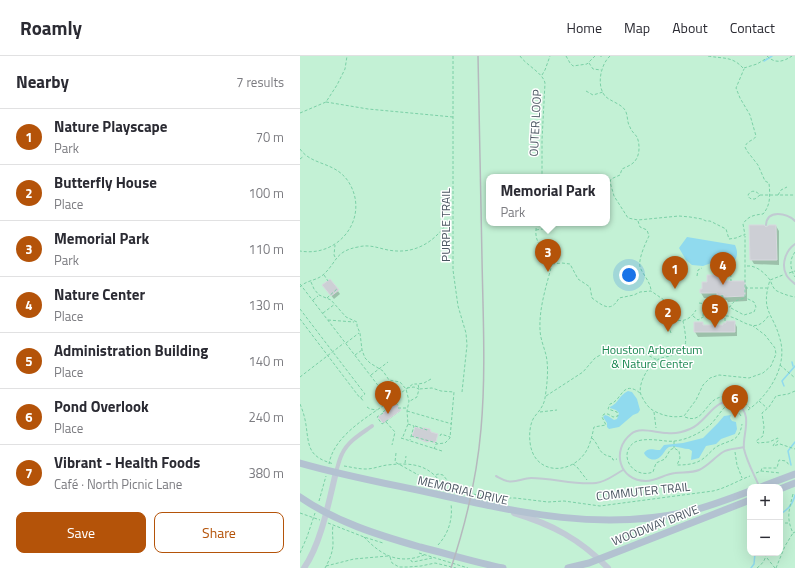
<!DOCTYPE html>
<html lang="en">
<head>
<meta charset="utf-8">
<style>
  :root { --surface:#fff; --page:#f7f7f7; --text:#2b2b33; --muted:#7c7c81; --line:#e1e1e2; --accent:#b45309 }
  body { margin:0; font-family:"Titillium Web",sans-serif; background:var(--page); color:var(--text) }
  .controls { position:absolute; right:12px; bottom:12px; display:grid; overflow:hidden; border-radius:8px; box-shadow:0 4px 16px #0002 }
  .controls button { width:36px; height:36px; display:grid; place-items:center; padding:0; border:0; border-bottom:1px solid var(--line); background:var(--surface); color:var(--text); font:20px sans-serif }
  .you { position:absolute; left:329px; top:219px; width:14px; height:14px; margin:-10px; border:3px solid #fff; border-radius:50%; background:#1a73e8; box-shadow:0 0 0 6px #1a73e833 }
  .badge { display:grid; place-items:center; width:26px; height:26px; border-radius:50%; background:var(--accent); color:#fff; font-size:13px; font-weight:700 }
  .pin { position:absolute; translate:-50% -33px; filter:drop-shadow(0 1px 2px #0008) }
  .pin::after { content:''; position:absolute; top:21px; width:14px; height:12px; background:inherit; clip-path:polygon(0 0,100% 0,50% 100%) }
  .popup { position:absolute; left:186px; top:118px; width:124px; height:52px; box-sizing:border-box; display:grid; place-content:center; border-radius:8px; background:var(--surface); filter:drop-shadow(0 1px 3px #0005); font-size:13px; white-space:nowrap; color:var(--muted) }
  .popup b { font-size:15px; color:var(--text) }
  .popup::after { content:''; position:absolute; left:50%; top:100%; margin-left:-8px; border:8px solid transparent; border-top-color:var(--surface) }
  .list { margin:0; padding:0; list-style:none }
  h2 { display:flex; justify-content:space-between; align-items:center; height:52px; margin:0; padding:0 16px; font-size:17px }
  h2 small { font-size:13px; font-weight:400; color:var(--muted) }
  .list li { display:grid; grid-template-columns:26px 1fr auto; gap:12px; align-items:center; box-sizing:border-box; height:56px; padding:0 16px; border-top:1px solid var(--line) }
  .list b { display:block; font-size:15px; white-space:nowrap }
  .list p { margin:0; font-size:13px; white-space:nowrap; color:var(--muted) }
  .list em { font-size:13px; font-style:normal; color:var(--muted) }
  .actions { display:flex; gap:8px; padding:12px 16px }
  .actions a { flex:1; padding:9px 0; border:1px solid var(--accent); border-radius:8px; text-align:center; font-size:14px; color:var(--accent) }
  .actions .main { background:var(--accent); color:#fff }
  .map { position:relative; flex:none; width:495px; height:512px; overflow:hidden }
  header { display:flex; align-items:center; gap:24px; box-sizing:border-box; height:56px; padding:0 20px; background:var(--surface); border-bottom:1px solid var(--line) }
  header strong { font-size:19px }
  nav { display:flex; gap:22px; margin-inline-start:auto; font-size:14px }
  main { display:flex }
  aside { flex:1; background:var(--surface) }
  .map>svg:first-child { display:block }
  .green { fill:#c3f1d5; fill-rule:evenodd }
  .water { fill:#90daee }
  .shadow { fill:#0003 }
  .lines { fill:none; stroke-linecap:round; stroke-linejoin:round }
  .stream { stroke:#90daee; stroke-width:1.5 }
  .building { fill:#cdcfd5; stroke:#d7d9de }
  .path { stroke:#7ad0a6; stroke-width:1; stroke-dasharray:3 2; stroke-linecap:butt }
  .lane { stroke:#c1cad2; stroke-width:2 }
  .street { stroke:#c1cad2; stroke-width:4 }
  .secondary { stroke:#c1cbd6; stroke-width:6 }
  .primary { stroke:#b3c2d1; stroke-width:7 }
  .rail { stroke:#b5b8bd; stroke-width:1.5 }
  .labels { text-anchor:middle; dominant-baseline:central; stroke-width:3; stroke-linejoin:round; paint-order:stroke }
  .street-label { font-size:12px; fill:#4a5661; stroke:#fff }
  .park-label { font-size:12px; fill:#17864f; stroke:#fff }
</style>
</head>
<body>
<header>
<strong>Roamly</strong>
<nav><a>Home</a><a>Map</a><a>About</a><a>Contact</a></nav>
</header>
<main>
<aside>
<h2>Nearby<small>7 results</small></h2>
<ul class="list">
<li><span class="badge">1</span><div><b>Nature Playscape</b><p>Park</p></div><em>70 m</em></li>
<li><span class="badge">2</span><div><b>Butterfly House</b><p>Place</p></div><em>100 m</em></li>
<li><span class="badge">3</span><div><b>Memorial Park</b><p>Park</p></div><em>110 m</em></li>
<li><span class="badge">4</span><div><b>Nature Center</b><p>Place</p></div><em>130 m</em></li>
<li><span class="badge">5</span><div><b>Administration Building</b><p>Place</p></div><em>140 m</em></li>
<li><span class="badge">6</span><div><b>Pond Overlook</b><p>Place</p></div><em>240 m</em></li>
<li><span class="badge">7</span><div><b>Vibrant - Health Foods</b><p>Café · North Picnic Lane</p></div><em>380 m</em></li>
</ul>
<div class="actions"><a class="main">Save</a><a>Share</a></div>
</aside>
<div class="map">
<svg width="495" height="512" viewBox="0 0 495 512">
  <rect width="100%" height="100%" fill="#f5f3f3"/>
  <!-- green -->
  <path class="green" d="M0,0H495V512H0ZM189,121H307V167H189ZM450,431H480V497H450Z"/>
  <!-- water -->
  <g class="water">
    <path d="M387,181L435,189C438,196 438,201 433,207L417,205L403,210L392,209L386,204L379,192Z"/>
    <path d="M328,335L332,336L337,343L340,354L338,357L333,359L319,371L309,373L307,371V367L303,361L305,359L308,360L314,364L317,363L319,357L316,354L310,352V351C319,347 319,339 328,335Z"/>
    <path d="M431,359L430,362L432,365L436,366L437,373L435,378L421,383L416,388L406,390L399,402L391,404L392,395L389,393C383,393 375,389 369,391C365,393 364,398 360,401C354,406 347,403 344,397C348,391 353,394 360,394L364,389L383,387L403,382L418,367L424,360Z"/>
  </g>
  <!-- shadow -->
  <g class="shadow">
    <polygon points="476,170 479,175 479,209 454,208 451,203 466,173"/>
    <polygon points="421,220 424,226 444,226 447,231 447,245 428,246 427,244 421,244 419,242 404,242 401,237 408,227"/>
    <polygon points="30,224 40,238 34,243 26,233"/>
    <polygon points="434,266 437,271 437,280 398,281 395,276 402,267 404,270 424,270"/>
    <polygon points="96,349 100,355 84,367 79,361"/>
  </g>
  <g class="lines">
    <!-- stream -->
    <g class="stream">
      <polyline points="464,5 472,0"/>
      <polyline points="492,306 493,310"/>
      <polyline points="484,330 482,325 495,310"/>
      <polyline points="491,409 488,395 495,386"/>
      <path d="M480,458C488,454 493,448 495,439"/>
      <polyline points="451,512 454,508 455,497"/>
    </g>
  </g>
  <!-- building -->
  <g class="building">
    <polygon points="449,169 464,169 466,171 469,169 476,169 477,204 450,204"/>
    <polygon points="407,219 422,219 422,225 445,225 445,240 424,241 424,239 417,239 417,237 400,237 400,233 402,233 402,226 407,226"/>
    <polygon points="30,223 39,234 31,240 22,229"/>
    <polygon points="426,265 435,265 435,276 394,276 394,266 403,266 403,269 423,269 423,267 426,267"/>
    <polygon points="96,347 101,354 83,367 78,361"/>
    <polygon points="115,371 122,373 122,372 125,372 130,373 131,376 138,378 136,385 135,387 129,385 128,386 126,386 112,380"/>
  </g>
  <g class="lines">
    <!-- path -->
    <g class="path">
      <polyline points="153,0 153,214 158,250 166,277 167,289 162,336"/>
      <path d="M220,0C226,9 243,17 245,27L242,84V121"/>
      <polyline points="266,0 270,7 273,10 287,8 295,0"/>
      <polyline points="300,0 302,0"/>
      <path d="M310,0C301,8 296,29 305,40C311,46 323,48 326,56C328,61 327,67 330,71C331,75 335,78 337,81C340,88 340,99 335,105C332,109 326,111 322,113L320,119L311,123L310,126L314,140L328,162L338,164L379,160L390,161L402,163L406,165H410L426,173L429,183L436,182L443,179H445L443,168C448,160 454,159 463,158C471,149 470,138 469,127L465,125L458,109L447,95L445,91C447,84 454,85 456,80L450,59L440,42L436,32L444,13"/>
      <path d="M408,0C424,3 432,0 443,12"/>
      <path d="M467,0C475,8 483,6 492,0"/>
      <polyline points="289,7 293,13 301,14"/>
      <polyline points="444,12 457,8 467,2"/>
      <polyline points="242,19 245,14 250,0"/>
      <polyline points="286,35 293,39 303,36"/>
      <polyline points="26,46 68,53 153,61"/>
      <polyline points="0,57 26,46 37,29 45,13 47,0"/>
      <path d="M0,93C12,110 34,105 48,125C71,160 40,202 0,195"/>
      <polyline points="0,103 4,100"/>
      <path d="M460,139L455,143C451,143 449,143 448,139C452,133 456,135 460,139H495"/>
      <polyline points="478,139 481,134 487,131"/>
      <path d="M338,165L340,171L347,174L349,180C346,186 338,203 340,211C343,219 350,225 351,234"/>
      <path d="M237,167C234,181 237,185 244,197C247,201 248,204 252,208C247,228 239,251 240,273C240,282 244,291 246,299C249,312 247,329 245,342C244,349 240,354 235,360C230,366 229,378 230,386C233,418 269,420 285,397C290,390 292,380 294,371L306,369L302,361L304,358H308L313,361L318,360L317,356L308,353L310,348C322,345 322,323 340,337"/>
      <polyline points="236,174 249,172"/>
      <path d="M495,196C489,204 490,213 495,221"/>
      <polyline points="35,201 34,199 35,189"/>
      <polyline points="430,203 431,225"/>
      <path d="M252,208L262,207L270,208L278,223L290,231L292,242C303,250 311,257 319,242L334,239L340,236L351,235L364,244L370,250L372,262C382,268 391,263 396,254"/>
      <path d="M447,210C456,209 465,217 470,224C472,228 473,233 477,235C483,238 489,240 495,241"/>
      <polyline points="489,217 495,215"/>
      <polyline points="24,219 28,225"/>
      <polyline points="397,220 398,214 402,212"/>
      <polyline points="11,226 14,233 19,239 31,244 46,261 57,266 57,270 60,277 62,294 65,302 70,307 83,315 89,324 100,326 106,333 109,345 107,355 108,368 102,383"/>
      <path d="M0,228L90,345C68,361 34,379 29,408"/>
      <path d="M0,231C6,224 17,225 24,218C37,206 35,195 58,191C69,188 78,192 88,194C115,199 135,186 149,164L152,163"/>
      <polyline points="445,232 467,232"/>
      <polyline points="422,239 422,250"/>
      <polyline points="27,242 38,232"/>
      <polyline points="13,244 18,240"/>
      <path d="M399,247L430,251C433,244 439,244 445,242V180"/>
      <polyline points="425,252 425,267"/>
      <polyline points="431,252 444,259 454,256 456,251 454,246 446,242"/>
      <polyline points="0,253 65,338 60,342 0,263"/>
      <polyline points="23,257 35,248"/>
      <path d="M393,260L398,264C400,263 401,262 403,261C407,260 424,260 428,260C445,264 455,280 469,259"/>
      <polyline points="403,260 404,250"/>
      <polyline points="28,264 54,266"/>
      <path d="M383,265C384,270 387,284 385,289C381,301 368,299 359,303C349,308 337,328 341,339C344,345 348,352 354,355C364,360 373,362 384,360L396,344L403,329L410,322L419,319L449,322L463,317L471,310L476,298L475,292L465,279L453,270"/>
      <polyline points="371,277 368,269 371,263"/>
      <polyline points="46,287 59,277"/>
      <polyline points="55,299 62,294"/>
      <polyline points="480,309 495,322"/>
      <polyline points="71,319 88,306"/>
      <polyline points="0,321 44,287"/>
      <polyline points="131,323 124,327 118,328 119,333 132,332 141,335 154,336 150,382 145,387 136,388 134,393"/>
      <polyline points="107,332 114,331 119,333 117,341 110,345"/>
      <polyline points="495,335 488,338 476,340 469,351 462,357 464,371 463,380 456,385 458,387 469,386 478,382 478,385 474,388 473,390 480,388 495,393"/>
      <polyline points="246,340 283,316 295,302 304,297 315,294 339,294 355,303 359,303"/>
      <polyline points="61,342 64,346"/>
      <polyline points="93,343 99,351"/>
      <polyline points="90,345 113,328 117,328"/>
      <polyline points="459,345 467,352"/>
      <path d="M0,348C3,355 5,362 6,369C9,391 8,401 34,408"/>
      <polyline points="67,351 70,353 77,354"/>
      <polyline points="98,352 107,352"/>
      <path d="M448,354C469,339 488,310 480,283C473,256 460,256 470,224L483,219"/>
      <polyline points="107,355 152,368"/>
      <polyline points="83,356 88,352"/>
      <polyline points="240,356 257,354"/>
      <polyline points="354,356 356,372"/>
      <polyline points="83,357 77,361 82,368 88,364"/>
      <path d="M441,360C436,352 433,351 425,351C420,356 416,363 411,368C400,378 381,387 366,385C357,384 343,382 335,386C317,397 332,424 353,416L356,407L365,403L370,394L374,392L379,395L380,402L377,409C387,409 397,408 404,402C408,399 412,394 416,391C430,383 439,387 442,368"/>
      <path d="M385,361C404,369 405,344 421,341C428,339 437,342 443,345L450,352"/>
      <polyline points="86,366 95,376 92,389"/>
      <polyline points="108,368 114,370 110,384"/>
      <polyline points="115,370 127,374 127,372"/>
      <polyline points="111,380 137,387"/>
      <polyline points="140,380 141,378 150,381"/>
      <polyline points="101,382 142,395"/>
      <path d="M292,382C301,391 297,398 312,401L313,404L317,403"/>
      <polyline points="374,385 374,392"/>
      <polyline points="435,396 437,409 442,422"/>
      <path d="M96,397L95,406L140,431L192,442H215L248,446L264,445L300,450L413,435C426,432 437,425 450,420"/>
      <polyline points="105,407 106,400"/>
      <polyline points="273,408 277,411 287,424"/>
      <path d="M44,410C51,411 58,413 66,413C73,413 80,410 87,409C115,406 131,409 146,434"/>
      <polyline points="461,415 480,417"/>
      <polyline points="456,417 461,415 462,412 477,412 479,404 486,405 489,409"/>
      <polyline points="136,419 138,418 143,419 155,434"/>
      <path d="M493,438C489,454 486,462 493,477L495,476"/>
      <polyline points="19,445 26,420"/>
      <polyline points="0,457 20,464"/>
      <polyline points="28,467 64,481 83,487"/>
      <polyline points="480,467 488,467"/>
      <path d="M64,481C81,499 98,509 124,499"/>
      <path d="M138,489C148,478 153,464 151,448"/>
      <polyline points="0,497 7,481 15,457"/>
      <polyline points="119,497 168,512"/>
      <polyline points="90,501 92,507 99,511 108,511 121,510 135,507 156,512"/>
      <polyline points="467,502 475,512"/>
      <polyline points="111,504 111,505 113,506 132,502"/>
      <polyline points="26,510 54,503 88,500"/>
      <path d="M25,512C29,505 33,496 33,488C33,481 32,476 33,469"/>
      <path d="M457,512C462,508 466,504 466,497"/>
      <polyline points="476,512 485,490 493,477"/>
    </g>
    <!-- lane -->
    <g class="lane">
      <path d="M466,169C467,153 487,157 495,165"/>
      <path d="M495,188C486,194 481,208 486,218C487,222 492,225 495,228"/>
      <path d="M444,391C437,393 429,392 423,396C415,401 408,410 399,414C392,417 383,416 375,417C365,418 356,425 346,425C319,425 311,394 331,378C340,370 356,377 367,377C374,378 383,376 390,373C407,367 416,337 437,348C454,358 442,379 444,393C447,406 454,418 459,430"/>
      <path d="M196,420C200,422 203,424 207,425C216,427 223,422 231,422C253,422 274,429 296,427C306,426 314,419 323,414"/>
    </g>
    <!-- street -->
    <path class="street" d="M36,416C38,410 39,404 42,398C48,385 61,378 72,370"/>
    <!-- secondary -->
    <g class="secondary">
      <path d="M214,457C251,468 280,483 308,512"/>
      <path d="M4,512C21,488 29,445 36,416"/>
    </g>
    <!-- primary -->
    <g class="primary">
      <path d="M0,407C45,420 90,428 136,438C221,457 300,475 387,456C408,451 429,443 450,435"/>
      <polyline points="461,431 495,418"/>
      <polyline points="480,433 495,427"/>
      <path d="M0,441C36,466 78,479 120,491C148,498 175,506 203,512"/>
      <polyline points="268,512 289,507 450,444"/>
    </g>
    <!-- rail -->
    <path class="rail" d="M151,512C166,467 177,420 181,373C186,317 183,260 182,203C181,135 179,68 178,0"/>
  </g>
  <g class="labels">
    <!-- street labels -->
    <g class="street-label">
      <text transform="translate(235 67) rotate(-87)">OUTER LOOP</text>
      <text transform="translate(145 169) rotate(-90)">PURPLE TRAIL</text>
      <text transform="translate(163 434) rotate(13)">MEMORIAL DRIVE</text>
      <text transform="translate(343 435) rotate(-6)">COMMUTER TRAIL</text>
      <text transform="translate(355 469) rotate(-21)">WOODWAY DRIVE</text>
    </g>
    <!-- park labels -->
    <g class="park-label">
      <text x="352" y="293">Houston Arboretum<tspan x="352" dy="14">&amp; Nature Center</tspan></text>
    </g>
  </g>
</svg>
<div class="controls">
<button>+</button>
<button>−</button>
</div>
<div class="you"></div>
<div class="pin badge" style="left:375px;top:233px">1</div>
<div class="pin badge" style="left:368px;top:276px">2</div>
<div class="pin badge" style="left:248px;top:216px">3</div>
<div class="popup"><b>Memorial Park</b>Park</div>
<div class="pin badge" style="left:423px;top:229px">4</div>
<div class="pin badge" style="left:415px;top:272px">5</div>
<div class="pin badge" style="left:435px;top:362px">6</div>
<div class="pin badge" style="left:88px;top:358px">7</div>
</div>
</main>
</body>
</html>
